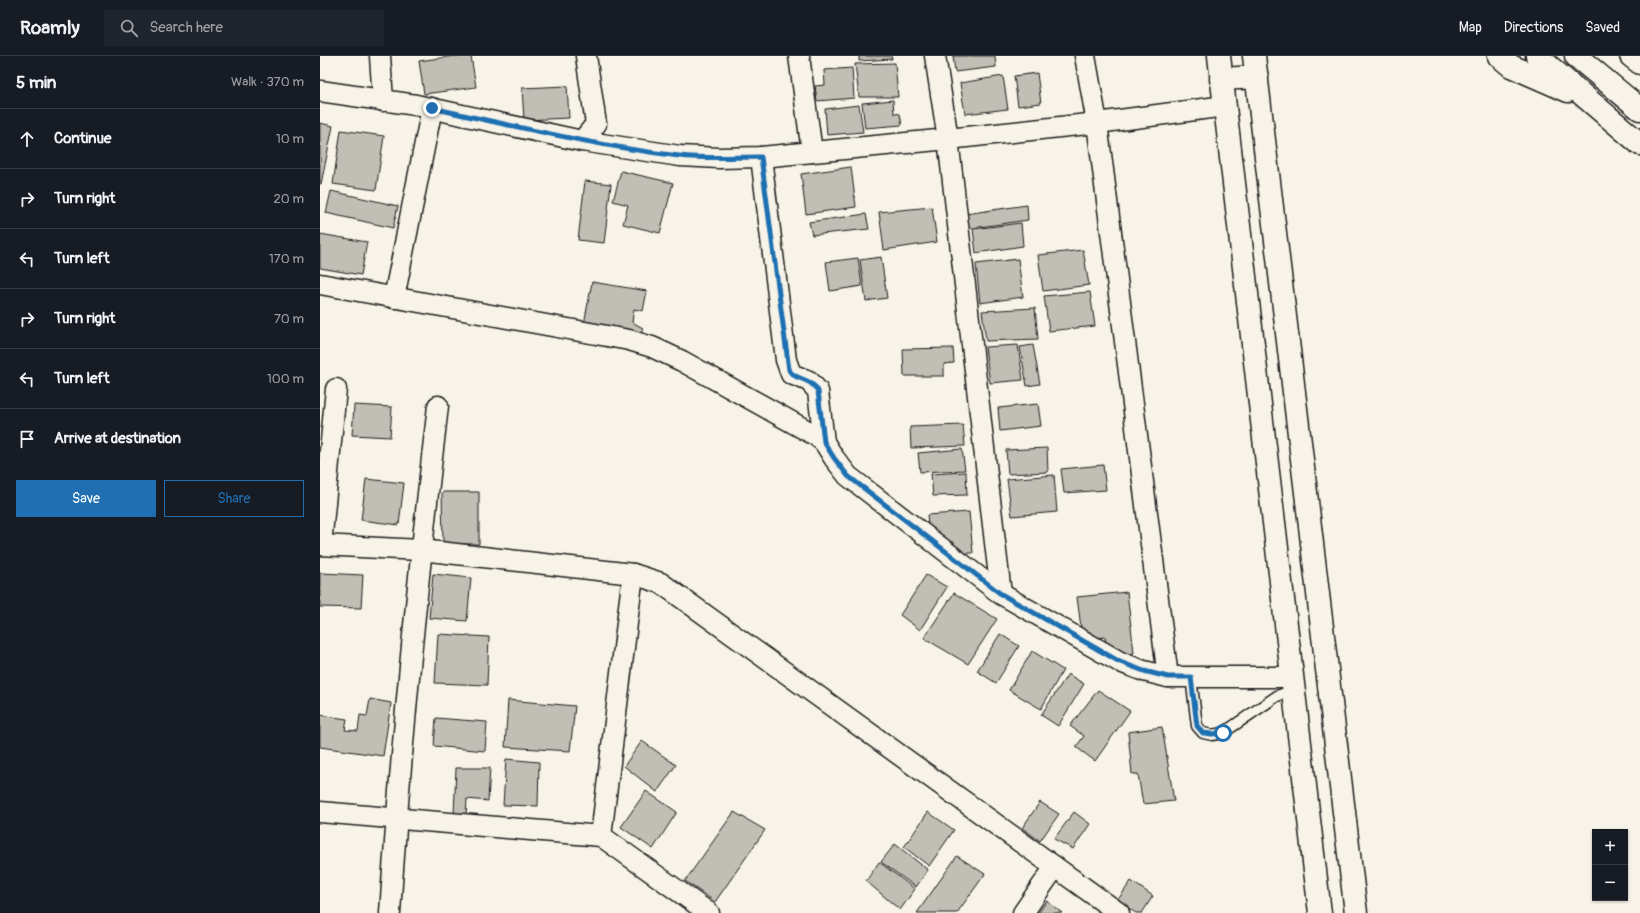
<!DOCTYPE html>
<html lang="en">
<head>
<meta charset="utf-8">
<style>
  :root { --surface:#171b24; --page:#20242c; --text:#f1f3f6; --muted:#9ea1a6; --line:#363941; --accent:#1f6fb2 }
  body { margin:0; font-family:Pangolin,sans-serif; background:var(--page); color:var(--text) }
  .controls { position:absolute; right:12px; bottom:12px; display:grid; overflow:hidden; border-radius:0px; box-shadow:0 1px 3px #0004 }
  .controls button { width:36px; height:36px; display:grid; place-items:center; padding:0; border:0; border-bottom:1px solid var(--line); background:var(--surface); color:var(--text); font:20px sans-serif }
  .stop { position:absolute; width:12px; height:12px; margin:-9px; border:3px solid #1f6fb2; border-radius:50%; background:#fff }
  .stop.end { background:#1f6fb2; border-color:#fff; box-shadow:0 1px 4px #0008 }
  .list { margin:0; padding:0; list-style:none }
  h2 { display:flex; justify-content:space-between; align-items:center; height:52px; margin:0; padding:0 16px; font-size:17px }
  h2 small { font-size:13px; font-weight:400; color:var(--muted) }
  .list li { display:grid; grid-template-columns:26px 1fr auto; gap:12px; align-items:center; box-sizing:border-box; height:60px; padding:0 16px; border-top:1px solid var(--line) }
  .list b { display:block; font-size:15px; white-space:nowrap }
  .list em { font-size:13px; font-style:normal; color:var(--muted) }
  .actions { display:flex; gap:8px; padding:12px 16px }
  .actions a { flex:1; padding:9px 0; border:1px solid var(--accent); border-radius:0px; text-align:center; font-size:14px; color:var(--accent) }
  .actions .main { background:var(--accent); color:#fff }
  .icon { flex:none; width:22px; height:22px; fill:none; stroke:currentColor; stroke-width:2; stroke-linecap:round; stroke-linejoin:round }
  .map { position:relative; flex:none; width:1320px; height:857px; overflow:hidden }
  header { display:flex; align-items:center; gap:24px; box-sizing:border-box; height:56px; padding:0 20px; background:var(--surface); border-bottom:1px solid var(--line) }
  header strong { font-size:19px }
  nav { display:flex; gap:22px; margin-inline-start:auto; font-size:14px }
  .search { width:280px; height:36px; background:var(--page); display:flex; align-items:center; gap:10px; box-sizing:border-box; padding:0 14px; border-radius:0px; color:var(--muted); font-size:15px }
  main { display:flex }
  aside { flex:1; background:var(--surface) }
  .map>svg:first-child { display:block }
  .building { fill:#c0beb5; stroke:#1c1c1c }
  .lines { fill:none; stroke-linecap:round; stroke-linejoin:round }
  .service-casing { stroke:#1c1c1c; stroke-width:13 }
  .minor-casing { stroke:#1c1c1c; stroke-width:23 }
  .secondary-casing { stroke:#1c1c1c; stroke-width:25 }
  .trunk-casing { stroke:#1c1c1c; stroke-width:25 }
  .service { stroke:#f7f3e8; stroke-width:10 }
  .minor { stroke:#f7f3e8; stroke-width:20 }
  .secondary { stroke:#f7f3e8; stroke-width:22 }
  .trunk { stroke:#f7f3e8; stroke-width:22 }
  .route { stroke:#1f6fb2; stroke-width:5 }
</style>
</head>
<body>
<header>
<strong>Roamly</strong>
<div class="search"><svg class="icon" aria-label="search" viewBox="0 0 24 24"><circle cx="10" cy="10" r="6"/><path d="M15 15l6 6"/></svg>Search here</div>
<nav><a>Map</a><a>Directions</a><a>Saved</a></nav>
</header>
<main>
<aside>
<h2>5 min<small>Walk · 370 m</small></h2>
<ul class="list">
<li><svg class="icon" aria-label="ahead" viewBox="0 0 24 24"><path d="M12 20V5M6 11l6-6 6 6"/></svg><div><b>Continue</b></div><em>10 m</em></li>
<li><svg class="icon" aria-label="right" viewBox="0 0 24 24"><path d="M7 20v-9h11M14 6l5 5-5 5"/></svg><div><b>Turn right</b></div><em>20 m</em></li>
<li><svg class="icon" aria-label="left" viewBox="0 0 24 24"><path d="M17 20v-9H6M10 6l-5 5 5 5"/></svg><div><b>Turn left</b></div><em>170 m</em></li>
<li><svg class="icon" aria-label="right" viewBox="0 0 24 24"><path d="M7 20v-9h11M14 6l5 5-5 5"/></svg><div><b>Turn right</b></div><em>70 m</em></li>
<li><svg class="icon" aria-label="left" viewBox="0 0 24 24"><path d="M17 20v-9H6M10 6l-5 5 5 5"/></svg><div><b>Turn left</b></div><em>100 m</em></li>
<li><svg class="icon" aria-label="arrive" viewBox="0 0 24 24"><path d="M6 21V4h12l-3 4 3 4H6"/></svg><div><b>Arrive at destination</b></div></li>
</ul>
<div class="actions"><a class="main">Save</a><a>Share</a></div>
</aside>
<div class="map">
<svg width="1320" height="857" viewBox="0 0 1320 857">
  <rect width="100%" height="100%" fill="#f7f3e8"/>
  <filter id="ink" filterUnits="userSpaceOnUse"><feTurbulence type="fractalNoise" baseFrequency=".025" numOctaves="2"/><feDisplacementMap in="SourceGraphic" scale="8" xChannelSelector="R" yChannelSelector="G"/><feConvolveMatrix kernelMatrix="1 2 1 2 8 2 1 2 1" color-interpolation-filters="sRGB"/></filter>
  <g filter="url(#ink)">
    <!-- building -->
    <g class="building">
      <polygon points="134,0 151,0 156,31 104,38 99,5"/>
      <polygon points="539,0 571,0 572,3 539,5"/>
      <polygon points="633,0 675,0 676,11 635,16"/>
      <polygon points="575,7 578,41 539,41 535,8"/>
      <polygon points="532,12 534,42 497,45 495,30 505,29 504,14"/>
      <polygon points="717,17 721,47 698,50 694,20"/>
      <polygon points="683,20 688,53 645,58 640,27"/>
      <polygon points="247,30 249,62 204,64 202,32"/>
      <polygon points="573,44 574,57 580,58 582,69 545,72 542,47"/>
      <polygon points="539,49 543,76 507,79 505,53"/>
      <polygon points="0,67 13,70 1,128 0,128"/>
      <polygon points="21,74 64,80 56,134 13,128"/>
      <polygon points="531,111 536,151 486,158 481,118"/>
      <polygon points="301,115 353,127 340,177 303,168 308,149 293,145"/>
      <polygon points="265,125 291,128 284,187 258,184"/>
      <polygon points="11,135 78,150 73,172 6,157"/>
      <polygon points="707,149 708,164 646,173 645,158"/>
      <polygon points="612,151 617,186 564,194 559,156"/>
      <polygon points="546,158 549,173 492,179 489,166"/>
      <polygon points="701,167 703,190 656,197 653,173"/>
      <polygon points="0,178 47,186 41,219 0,212"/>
      <polygon points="763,194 769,229 723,235 718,199"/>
      <polygon points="561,201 567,242 546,245 540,204"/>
      <polygon points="538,202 542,230 510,235 506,206"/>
      <polygon points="698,203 703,241 660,247 656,208"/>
      <polygon points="272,226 327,235 323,255 314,253 312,266 323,272 320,278 264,268"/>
      <polygon points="770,236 775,270 729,275 724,240"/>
      <polygon points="715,252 718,283 666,285 662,255"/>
      <polygon points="698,289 703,324 670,327 665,291"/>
      <polygon points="713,289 720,328 707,330 700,291"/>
      <polygon points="633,292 634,307 624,308 624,320 584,320 583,293"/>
      <polygon points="718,348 721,370 680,375 678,352"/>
      <polygon points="34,349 72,351 70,381 32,379"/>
      <polygon points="643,369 645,390 591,392 590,371"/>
      <polygon points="727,392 728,416 688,418 686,394"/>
      <polygon points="642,393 645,414 600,416 598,397"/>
      <polygon points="783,409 786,434 744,437 741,413"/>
      <polygon points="646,416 647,439 613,440 611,418"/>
      <polygon points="734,419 737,456 692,460 687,423"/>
      <polygon points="46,423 84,427 79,469 41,464"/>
      <polygon points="122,436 159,436 159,488 123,488"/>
      <polygon points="649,456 653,497 635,498 634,486 622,486 621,478 609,478 607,459"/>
      <polygon points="0,517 43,519 41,552 0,551"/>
      <polygon points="113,518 151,522 147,565 109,562"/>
      <polygon points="606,519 627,531 600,574 580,559"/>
      <polygon points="807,536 814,597 798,599 797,592 787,594 785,581 774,582 774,579 762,579 757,541"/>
      <polygon points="634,537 677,563 648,608 604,582"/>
      <polygon points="118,578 169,581 167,629 115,627"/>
      <polygon points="680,578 699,590 676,627 657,615"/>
      <polygon points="712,595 743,614 721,653 689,634"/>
      <polygon points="748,618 764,628 738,670 721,659"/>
      <polygon points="778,634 810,655 775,705 756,691 764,680 750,670"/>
      <polygon points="50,643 71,647 63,700 0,691 0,659 27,663 25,674 38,675 40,659 47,660"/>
      <polygon points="188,644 255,650 250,695 185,691"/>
      <polygon points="116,662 167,666 165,695 114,690"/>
      <polygon points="842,671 854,745 823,748 818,718 812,718 808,676"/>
      <polygon points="322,685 356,709 337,736 304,710"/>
      <polygon points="186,703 219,706 218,750 183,749"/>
      <polygon points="136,712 170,712 168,745 147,743 146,761 134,759"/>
      <polygon points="326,735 357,756 333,793 301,771"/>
      <polygon points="720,746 739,758 720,785 702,772"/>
      <polygon points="414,756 445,774 395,846 365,825"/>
      <polygon points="608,756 634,774 609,810 584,791"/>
      <polygon points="754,756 770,768 753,793 734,783"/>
      <polygon points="575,788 608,814 596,831 561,806"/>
      <polygon points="637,800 665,818 637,857 597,857"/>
      <polygon points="559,806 595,833 580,854 546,825"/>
      <polygon points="811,825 833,840 822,857 816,857 797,845"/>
      <polygon points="727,845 742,857 718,857"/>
    </g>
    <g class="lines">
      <!-- service casing -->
      <g class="service-casing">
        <polyline id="service" points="871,621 877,670 883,677 892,679 903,677 957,640 974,634"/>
      </g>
      <!-- minor casing -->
      <g class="minor-casing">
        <g id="minor">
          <polyline points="60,0 63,45"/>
          <polyline points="479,0 492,96"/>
          <polyline points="615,0 628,83 681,538"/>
          <polyline points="765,0 777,67 848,621"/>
          <polyline points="0,35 96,49 262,85 360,100 399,102 441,101 628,83 777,67 905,50"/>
          <polyline points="262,85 276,68 266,0"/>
          <polyline points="441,101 466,304 471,318 489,325 498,335 504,386"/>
          <polyline points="0,228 309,284 332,291 362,305 495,379 504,386 514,402 528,420 681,538 800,606 824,615 848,621 972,621"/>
          <polyline points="74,242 112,52"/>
          <polyline points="0,489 101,494 313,518 341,527 799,857"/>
          <polyline points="1,489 16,333"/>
          <polyline points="0,756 281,780 389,857"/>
          <polyline points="281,780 313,518"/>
          <path d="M70,857C81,688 98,519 118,350"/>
          <polyline points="703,857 735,811"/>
        </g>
      </g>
      <!-- secondary casing -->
      <g class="secondary-casing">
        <g id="secondary">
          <polyline points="899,0 1000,857"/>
          <polyline points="934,0 1036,857"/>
          <polyline points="1179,0 1191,10 1248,35"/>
          <polyline points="1217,0 1320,88"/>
          <polyline points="901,23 937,21"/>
        </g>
      </g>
      <!-- trunk casing -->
      <g class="trunk-casing">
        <g id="trunk">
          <polyline points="1256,0 1320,53"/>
          <polyline points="1311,0 1320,7"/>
        </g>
      </g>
      <!-- service -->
      <use href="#service" class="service"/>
      <!-- minor -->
      <use href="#minor" class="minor"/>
      <!-- secondary -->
      <use href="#secondary" class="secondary"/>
      <!-- trunk -->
      <use href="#trunk" class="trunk"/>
    </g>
  </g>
  <g class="lines" filter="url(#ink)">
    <!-- route -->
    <path class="route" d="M112,52C194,70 276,90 359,100C386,103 414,101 441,101L469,314C475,325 489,320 498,335L504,386L514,402L528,420L681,538L800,606L824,615L848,621H871L877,670L883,677L892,678L903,677"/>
  </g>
</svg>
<div class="controls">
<button>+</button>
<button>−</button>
</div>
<div class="stop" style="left:903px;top:677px"></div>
<div class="stop end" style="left:112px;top:52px"></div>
</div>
</main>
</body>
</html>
